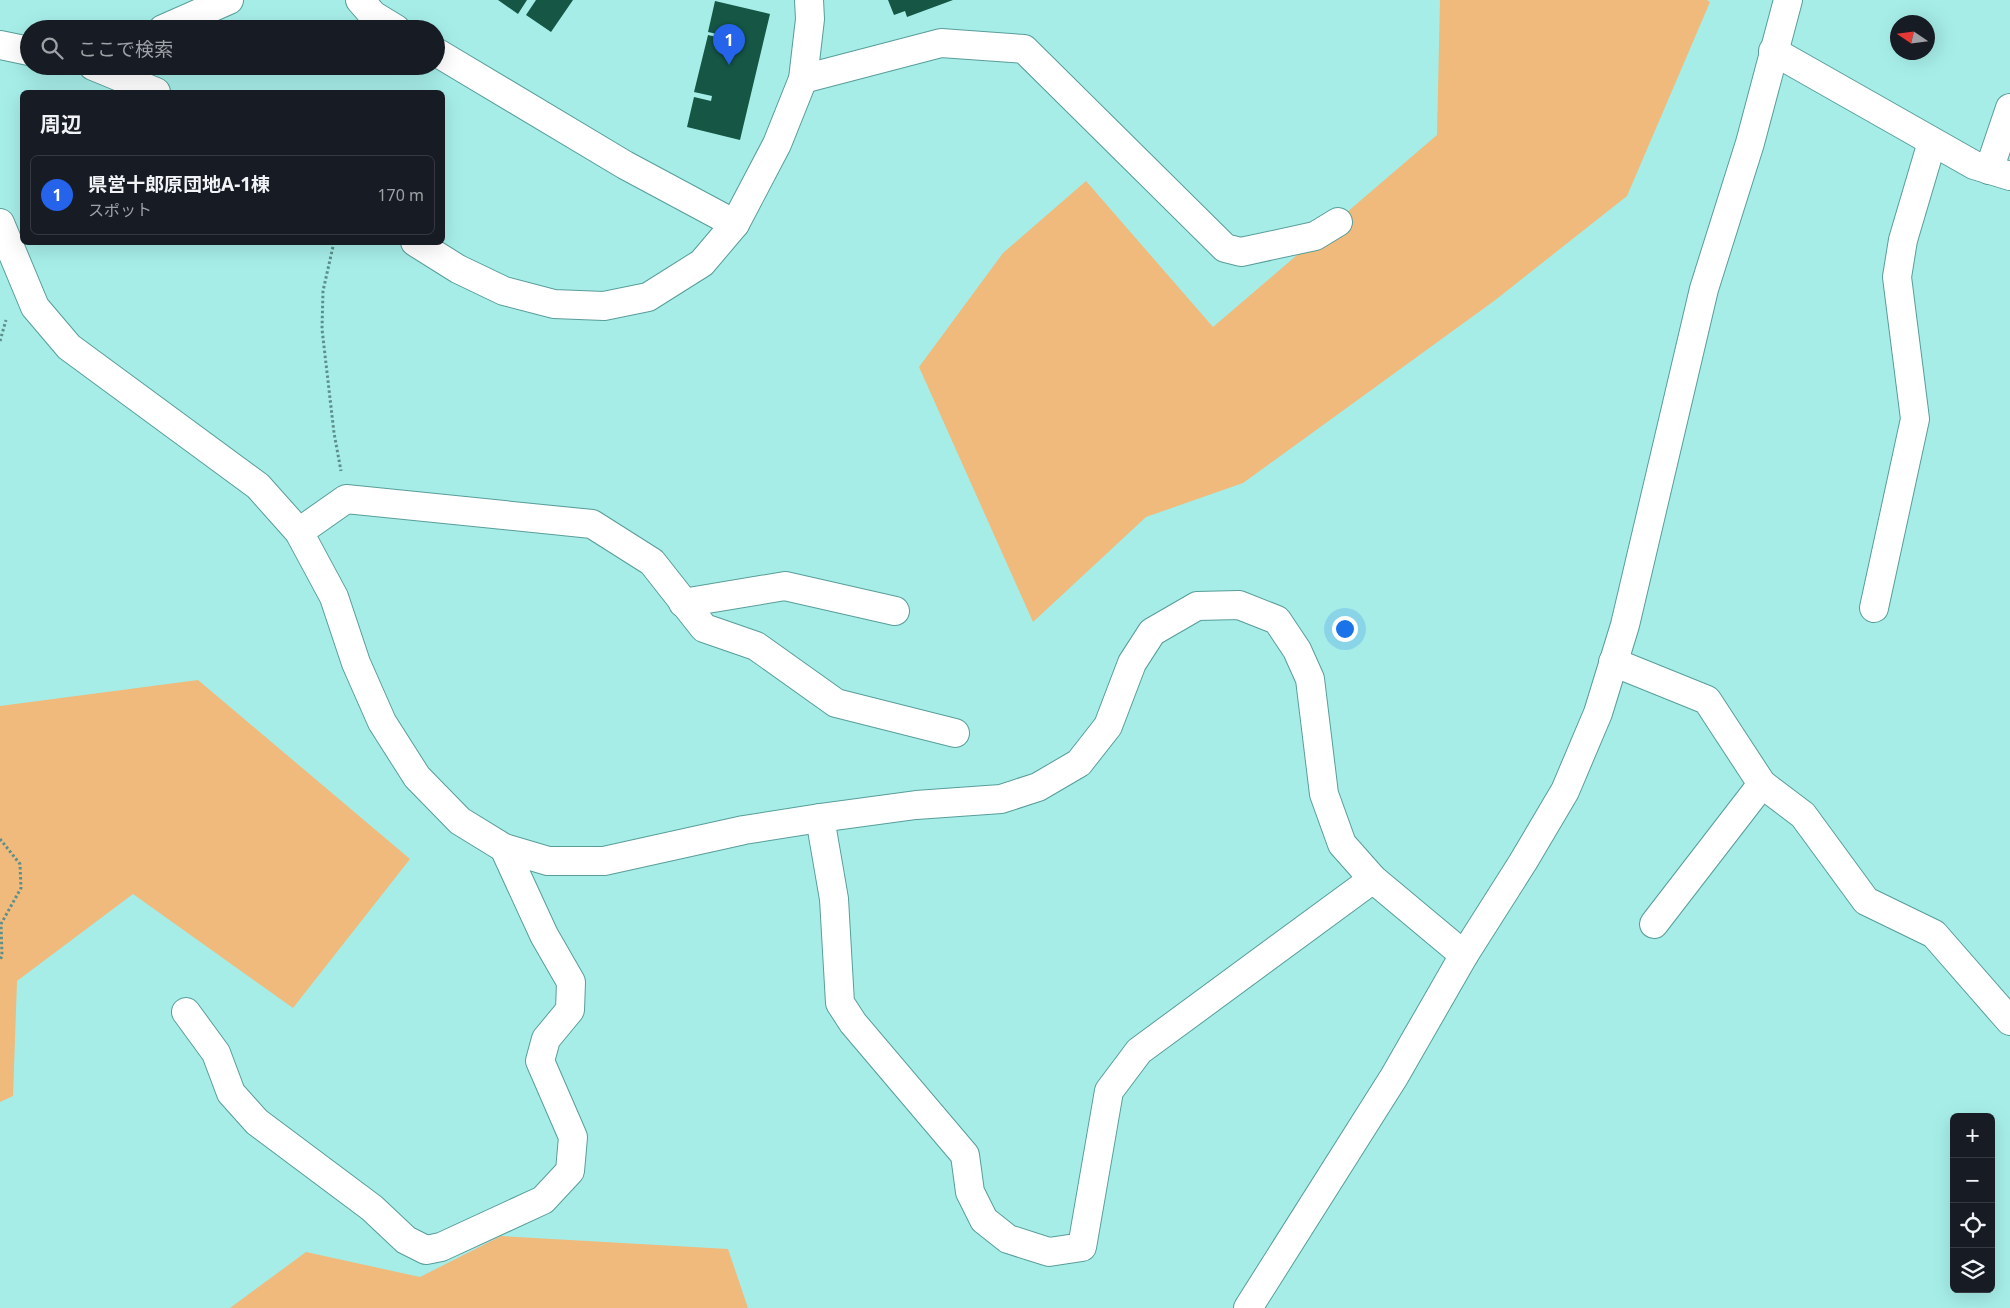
<!DOCTYPE html>
<html lang="ja">
<head>
<meta charset="utf-8">
<style>
  :root { --surface:#171b24; --page:#20242c; --text:#f1f3f6; --muted:#9ea1a6; --line:#363941; --accent:#2563eb }
  body { margin:0; font-family:"Noto Sans","Noto Sans JP",sans-serif; background:var(--page); color:var(--text) }
  .controls { position:absolute; right:15px; bottom:15px; display:grid; overflow:hidden; border-radius:8px; box-shadow:0 5px 20px #0002 }
  .controls button { width:45px; height:45px; display:grid; place-items:center; padding:0; border:0; border-bottom:1px solid var(--line); background:var(--surface); color:var(--text); font:25px sans-serif }
  .compass { position:absolute; left:1890px; top:15px; width:45px; height:45px; border-radius:50%; background:var(--surface); box-shadow:0 5px 20px #0002; rotate:283deg }
  .you { position:absolute; left:1344px; top:628px; width:18px; height:18px; margin:-12px; border:4px solid #fff; border-radius:50%; background:#1a73e8; box-shadow:0 0 0 8px #1a73e833 }
  .badge { display:grid; place-items:center; width:32px; height:32px; border-radius:50%; background:var(--accent); color:#fff; font-size:16px; font-weight:700 }
  .pin { position:absolute; translate:-50% -41px; filter:drop-shadow(0 1px 2px #0008) }
  .pin::after { content:''; position:absolute; top:26px; width:18px; height:15px; background:inherit; clip-path:polygon(0 0,100% 0,50% 100%) }
  .list { margin:0; padding:0; list-style:none }
  h2 { display:flex; justify-content:space-between; align-items:center; height:65px; margin:0; padding:0 20px; font-size:21px }
  h2 small { font-size:16px; font-weight:400; color:var(--muted) }
  .list li { display:grid; grid-template-columns:32px 1fr auto; gap:15px; align-items:center; box-sizing:border-box; height:80px; margin:0 10px 10px; padding:0 10px; border:1px solid var(--line); border-radius:8px }
  .list b { display:block; font-size:19px; white-space:nowrap }
  .list p { margin:0; font-size:16px; white-space:nowrap; color:var(--muted) }
  .list em { font-size:16px; font-style:normal; color:var(--muted) }
  .icon { flex:none; width:28px; height:28px; fill:none; stroke:currentColor; stroke-width:2; stroke-linecap:round; stroke-linejoin:round }
  .map { position:relative; flex:none; width:2010px; height:1308px; overflow:hidden }
  .search { position:absolute; background:var(--surface); box-shadow:0 5px 20px #0002; left:20px; top:20px; width:425px; height:55px; display:flex; align-items:center; gap:12px; box-sizing:border-box; padding:0 18px; border-radius:28px; color:var(--muted); font-size:19px }
  .panel { position:absolute; background:var(--surface); box-shadow:0 5px 20px #0002; left:20px; top:90px; width:425px; height:155px; border-radius:8px }
  .map>svg:first-child { display:block }
  .green { fill:#efba7b }
  .building { fill:#155645 }
  .lines { fill:none; stroke-linecap:round; stroke-linejoin:round }
  .street-casing { stroke:#589d99; stroke-width:30 }
  .secondary-casing { stroke:#589d99; stroke-width:30 }
  .path { stroke:#5c8f8c; stroke-width:3; stroke-dasharray:2.5 2.5; stroke-linecap:butt }
  .street { stroke:#fff; stroke-width:28 }
  .secondary { stroke:#fff; stroke-width:28 }
</style>
</head>
<body>
<div class="map">
<svg width="2010" height="1308" viewBox="0 0 2010 1308">
  <rect width="100%" height="100%" fill="#a6ede8"/>
  <!-- green -->
  <g class="green">
    <polygon points="1440,0 1707,0 1710,2 1627,196 1494,301 1243,483 1146,517 1033,622 919,367 1003,253 1086,181 1213,327 1437,135"/>
    <polygon points="198,680 410,859 293,1008 133,894 17,981 13,1096 0,1102 0,706"/>
    <polygon points="501,1236 728,1249 748,1308 230,1308 306,1252 420,1277"/>
  </g>
  <!-- building -->
  <g class="building">
    <polygon points="498,0 527,0 518,14"/>
    <polygon points="536,0 573,0 551,32 526,15"/>
    <polygon points="888,0 953,0 907,17 905,11 894,15"/>
    <polygon points="715,1 770,14 740,140 687,127 694,97 711,101 712,96 694,92 708,35 725,39 726,36 708,32"/>
  </g>
  <g class="lines">
    <!-- street casing -->
    <g class="street-casing">
      <g id="street">
        <polyline points="360,0 373,15 396,29"/>
        <polyline points="163,29 229,0"/>
        <polyline points="1773,51 1974,165 2010,176"/>
        <polyline points="436,52 625,165 735,224"/>
        <polyline points="803,79 941,43 1024,49 1225,248 1241,252 1315,236 1338,222"/>
        <polyline points="1989,170 2010,108"/>
        <polyline points="0,223 35,307 69,347 258,486 299,532 334,597 356,663 382,722 417,777 460,821 504,848 548,861 604,861 744,830 820,818 916,805 1001,799 1038,787 1079,763 1108,726 1132,663 1152,632 1197,606 1239,605 1277,620 1297,650 1310,679 1324,794 1342,844 1373,879 1464,955"/>
        <polyline points="299,532 346,499 592,524 652,562 704,628 756,646 836,703 955,733"/>
        <polyline points="683,603 785,586 895,611"/>
        <polyline points="1874,608 1915,419 1897,277 1903,240 1932,142"/>
        <polyline points="1613,662 1707,700 1762,784 1803,815 1866,901 1934,934 2010,1021"/>
        <polyline points="820,818 834,899 840,1003 853,1023 965,1155 970,1192 984,1220 1008,1239 1049,1252 1082,1247 1109,1091 1139,1051 1373,879"/>
        <polyline points="1654,924 1762,784"/>
        <polyline points="186,1012 216,1053 231,1093 257,1122 372,1208 406,1240 426,1250 441,1247 543,1200 570,1171 573,1137 540,1061 546,1039 570,1010 571,982 544,935 504,848"/>
      </g>
    </g>
    <!-- secondary casing -->
    <g class="secondary-casing">
      <g id="secondary">
        <polyline points="0,45 29,51"/>
        <polyline points="93,66 156,92"/>
        <polyline points="415,242 458,269 504,291 554,304 604,306 648,297 702,263 735,224 777,144 803,79 810,19 809,0"/>
        <polyline points="1248,1308 1394,1077 1464,955 1523,862 1565,791 1598,713 1625,625 1704,289 1750,143 1788,0"/>
      </g>
    </g>
    <!-- path -->
    <g class="path">
      <polyline points="334,242 323,291 322,329 334,433 341,471"/>
      <polyline points="0,341 6,320"/>
      <polyline points="0,839 20,864 21,888 1,924 2,956 0,960"/>
    </g>
    <!-- street -->
    <use href="#street" class="street"/>
    <!-- secondary -->
    <use href="#secondary" class="secondary"/>
  </g>
</svg>
<div class="controls">
<button>+</button>
<button>−</button>
<button><svg class="icon" aria-label="locate" viewBox="0 0 24 24"><circle cx="12" cy="12" r="6"/><path d="M12 2v4M12 18v4M2 12h4M18 12h4"/></svg></button>
<button><svg class="icon" aria-label="layers" viewBox="0 0 24 24"><path d="M12 4l9 5-9 5-9-5zM3 14l9 5 9-5"/></svg></button>
</div>
<svg class="compass" viewBox="-18 -18 36 36"><path d="M0-13l5 13h-10z" fill="#e53935"/><path d="M0 13l5-13h-10z" fill="#9ea1a6"/></svg>
<div class="you"></div>
<div class="pin badge" style="left:729px;top:65px">1</div>
<div class="search"><svg class="icon" aria-label="search" viewBox="0 0 24 24"><circle cx="10" cy="10" r="6"/><path d="M15 15l6 6"/></svg>ここで検索</div>
<section class="panel">
<h2>周辺<small></small></h2>
<ul class="list">
<li><span class="badge">1</span><div><b>県営十郎原団地A-1棟</b><p>スポット</p></div><em>170 m</em></li>
</ul>
</section>
</div>
</body>
</html>
